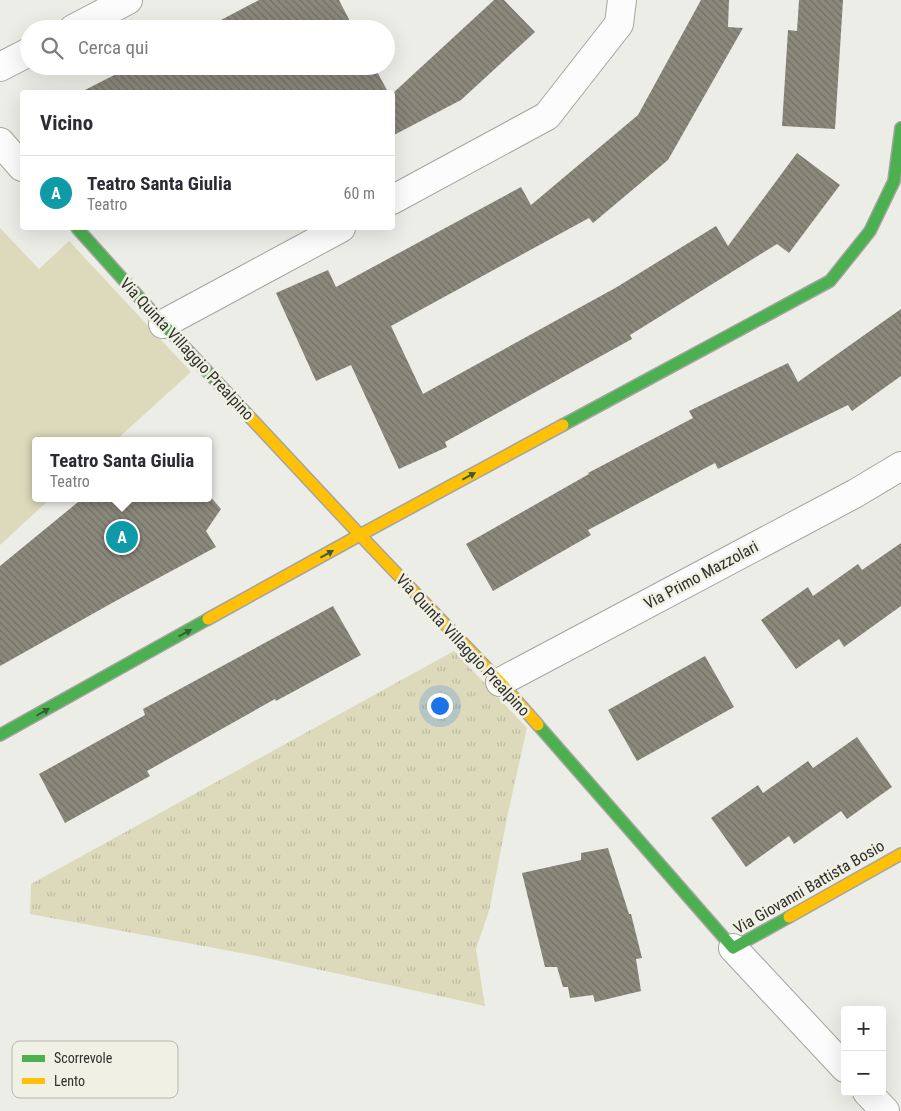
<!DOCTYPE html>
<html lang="it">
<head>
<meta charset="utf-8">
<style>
  :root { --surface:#fff; --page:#f7f7f7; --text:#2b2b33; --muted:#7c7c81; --line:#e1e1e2; --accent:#ea580c }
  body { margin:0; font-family:"Roboto Condensed",sans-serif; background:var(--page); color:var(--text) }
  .controls { position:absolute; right:15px; bottom:15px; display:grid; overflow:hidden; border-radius:5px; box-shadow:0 5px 20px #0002 }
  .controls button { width:45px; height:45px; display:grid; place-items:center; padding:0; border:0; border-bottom:1px solid var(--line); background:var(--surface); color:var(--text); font:25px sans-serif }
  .you { position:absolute; left:439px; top:705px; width:18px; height:18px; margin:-12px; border:4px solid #fff; border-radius:50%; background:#1a73e8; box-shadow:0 0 0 8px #1a73e833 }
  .badge { display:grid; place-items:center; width:32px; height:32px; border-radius:50%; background:var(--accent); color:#fff; font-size:16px; font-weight:700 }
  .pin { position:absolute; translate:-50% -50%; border:2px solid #fff; box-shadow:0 1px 5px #0006 }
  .popup { position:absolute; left:32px; top:437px; width:180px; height:65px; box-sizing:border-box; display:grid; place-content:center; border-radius:5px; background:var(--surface); filter:drop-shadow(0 1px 4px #0005); font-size:16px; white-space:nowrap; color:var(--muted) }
  .popup b { font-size:19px; color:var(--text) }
  .popup::after { content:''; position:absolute; left:50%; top:100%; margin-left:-10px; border:10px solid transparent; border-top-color:var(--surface) }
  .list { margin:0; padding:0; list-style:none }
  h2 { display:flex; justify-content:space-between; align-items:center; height:65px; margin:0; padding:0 20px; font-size:21px }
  h2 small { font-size:16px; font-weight:400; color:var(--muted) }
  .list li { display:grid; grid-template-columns:32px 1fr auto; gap:15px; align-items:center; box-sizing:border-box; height:75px; padding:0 20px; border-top:1px solid var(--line) }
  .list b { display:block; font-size:19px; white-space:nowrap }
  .list p { margin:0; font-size:16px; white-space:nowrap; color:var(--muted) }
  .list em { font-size:16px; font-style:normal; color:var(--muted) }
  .icon { flex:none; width:28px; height:28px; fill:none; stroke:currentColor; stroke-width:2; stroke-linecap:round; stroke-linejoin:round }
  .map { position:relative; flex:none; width:901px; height:1111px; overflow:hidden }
  .search { position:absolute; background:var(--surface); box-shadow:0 5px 20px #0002; left:20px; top:20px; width:375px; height:55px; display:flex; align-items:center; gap:12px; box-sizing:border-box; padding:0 18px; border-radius:28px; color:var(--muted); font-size:19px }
  .panel { position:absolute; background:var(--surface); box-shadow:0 5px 20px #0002; left:20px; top:90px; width:375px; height:140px; border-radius:5px }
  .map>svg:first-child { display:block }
  .grass { fill:url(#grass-tufts) }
  .pitch { fill:#dcdabb }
  .building { fill:url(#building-back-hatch) }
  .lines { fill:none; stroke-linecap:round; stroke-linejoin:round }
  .street-casing { stroke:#a5a4a0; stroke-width:30 }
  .fast-casing { stroke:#a5a4a0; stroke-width:14 }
  .slow-casing { stroke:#a5a4a0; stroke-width:14 }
  .street { stroke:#fcfcfc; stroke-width:28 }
  .fast { stroke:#4caf50; stroke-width:11 }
  .slow { stroke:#ffc107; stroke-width:11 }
  .oneway { fill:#395c38 }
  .labels { text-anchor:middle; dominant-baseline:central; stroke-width:5; stroke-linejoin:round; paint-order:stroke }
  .street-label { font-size:16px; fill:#2f2f2b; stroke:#f0f0e5 }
  .key { fill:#f0f0e5; stroke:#b6b6ad; stroke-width:1 }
  .key-label { font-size:14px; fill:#2f2f2b }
</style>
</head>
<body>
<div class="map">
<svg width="901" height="1111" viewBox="0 0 901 1111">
  <defs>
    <pattern id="grass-tufts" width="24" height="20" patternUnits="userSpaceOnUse" patternTransform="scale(1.25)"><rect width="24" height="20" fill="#dcdabb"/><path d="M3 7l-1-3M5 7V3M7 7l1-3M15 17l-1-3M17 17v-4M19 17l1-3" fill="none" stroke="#bdbba1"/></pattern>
    <pattern id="building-back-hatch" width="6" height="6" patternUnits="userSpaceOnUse" patternTransform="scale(1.25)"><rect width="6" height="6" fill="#8b897c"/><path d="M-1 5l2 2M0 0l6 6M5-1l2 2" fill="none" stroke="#727066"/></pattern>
  </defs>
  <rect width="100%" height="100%" fill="#edede8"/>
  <!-- grass -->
  <polygon class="grass" points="454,651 527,728 508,813 489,911 476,949 485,1006 257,956 30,914 31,884"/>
  <!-- pitch -->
  <polygon class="pitch" points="0,228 39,269 69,241 191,372 115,441 36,441 36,498 51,498 0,545"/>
  <!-- building -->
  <g class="building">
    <polygon points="259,0 339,0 354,29 204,29"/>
    <polygon points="494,0 504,0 535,32 461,100 392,136 392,94"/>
    <polygon points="701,0 729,0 728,27 743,28 668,160 593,223 589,218 391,326 423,394 617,287 716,226 728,246 797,153 840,185 789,253 777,244 630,335 632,339 445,442 447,447 399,469 351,365 316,381 276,293 328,270 336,287 521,187 531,205 638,115"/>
    <polygon points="799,0 843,0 835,129 782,126 788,30 797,31"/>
    <polygon points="132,66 374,66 388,92 81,92"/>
    <polygon points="901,309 901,376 852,411 848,405 718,469 715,463 588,530 591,535 493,591 466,544 589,474 588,473 693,418 689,411 788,363 798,382"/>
    <polygon points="208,494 221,509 206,531 216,547 112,603 0,666 0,566 83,498 208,498"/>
    <polygon points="901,543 901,606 844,647 839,639 796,669 761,620 808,587 813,596 858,564 862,570"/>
    <polygon points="333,606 361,655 276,701 275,699 147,771 150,776 65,823 39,774 145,715 143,709"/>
    <polygon points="705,656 734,707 637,761 608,710"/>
    <polygon points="857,737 892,787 847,819 841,811 794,844 789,836 746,867 711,818 758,785 763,793 808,761 813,768"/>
    <polygon points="608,848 629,914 631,914 642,958 636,959 641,991 595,1002 593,995 570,998 568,987 563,987 557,967 545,967 522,873 581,860 581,853"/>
  </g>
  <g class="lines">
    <!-- street casing -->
    <g class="street-casing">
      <g id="street">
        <polyline points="73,29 128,0"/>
        <polyline points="0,67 29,52"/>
        <polyline points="0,142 22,167"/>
        <polyline points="392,200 547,116 619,24 622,0"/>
        <polyline points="163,324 341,228"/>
        <polyline points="500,682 856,493 901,466"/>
        <polyline points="733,948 845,1068"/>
        <polyline points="867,1092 885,1111"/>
      </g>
    </g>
    <!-- fast casing -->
    <g class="fast-casing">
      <g id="fast">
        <polyline points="77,228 163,324 246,413"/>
        <polyline points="563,425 830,281 870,231 894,181 901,128"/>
        <polyline points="538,725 733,948 789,917"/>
        <polyline points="0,735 208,619"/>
      </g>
    </g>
    <!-- slow casing -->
    <g class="slow-casing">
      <g id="slow">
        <polyline points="246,413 360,535 500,682 538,725"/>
        <polyline points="208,619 360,535 563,425"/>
        <polyline points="789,917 901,854"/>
      </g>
    </g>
    <!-- street -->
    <use href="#street" class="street"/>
    <!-- fast -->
    <use href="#fast" class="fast"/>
    <!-- slow -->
    <use href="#slow" class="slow"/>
  </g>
  <!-- one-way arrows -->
  <defs><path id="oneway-solid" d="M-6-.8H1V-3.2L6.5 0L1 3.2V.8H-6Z" transform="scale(1.25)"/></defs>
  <g class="oneway">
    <use href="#oneway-solid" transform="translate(469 476) rotate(-28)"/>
    <use href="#oneway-solid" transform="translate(327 554) rotate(-29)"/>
    <use href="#oneway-solid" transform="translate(185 633) rotate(-29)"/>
    <use href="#oneway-solid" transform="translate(43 712) rotate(-29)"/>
  </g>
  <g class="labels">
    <!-- street labels -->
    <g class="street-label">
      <text transform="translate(187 349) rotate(47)">Via Quinta Villaggio Prealpino</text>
      <text transform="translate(701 575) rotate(-28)">Via Primo Mazzolari</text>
      <text transform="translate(463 645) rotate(47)">Via Quinta Villaggio Prealpino</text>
      <text transform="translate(809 887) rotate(-30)">Via Giovanni Battista Bosio</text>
    </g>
  </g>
  <!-- legend -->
  <rect x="12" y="1041" width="166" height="57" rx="8" class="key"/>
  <rect x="22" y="1055" width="23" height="7" fill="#4caf50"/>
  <rect x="22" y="1078" width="23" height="6" fill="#ffc107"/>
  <g class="key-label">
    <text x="54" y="1063">Scorrevole</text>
    <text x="54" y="1086">Lento</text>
  </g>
</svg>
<div class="controls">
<button>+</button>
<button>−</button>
</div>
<div class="you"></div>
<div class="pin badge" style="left:122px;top:537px;background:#0f9aa8">A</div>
<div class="popup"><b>Teatro Santa Giulia</b>Teatro</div>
<div class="search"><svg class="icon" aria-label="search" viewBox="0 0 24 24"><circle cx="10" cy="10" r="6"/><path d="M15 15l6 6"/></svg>Cerca qui</div>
<section class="panel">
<h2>Vicino<small></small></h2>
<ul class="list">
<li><span class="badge" style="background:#0f9aa8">A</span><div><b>Teatro Santa Giulia</b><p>Teatro</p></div><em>60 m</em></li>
</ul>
</section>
</div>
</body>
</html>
